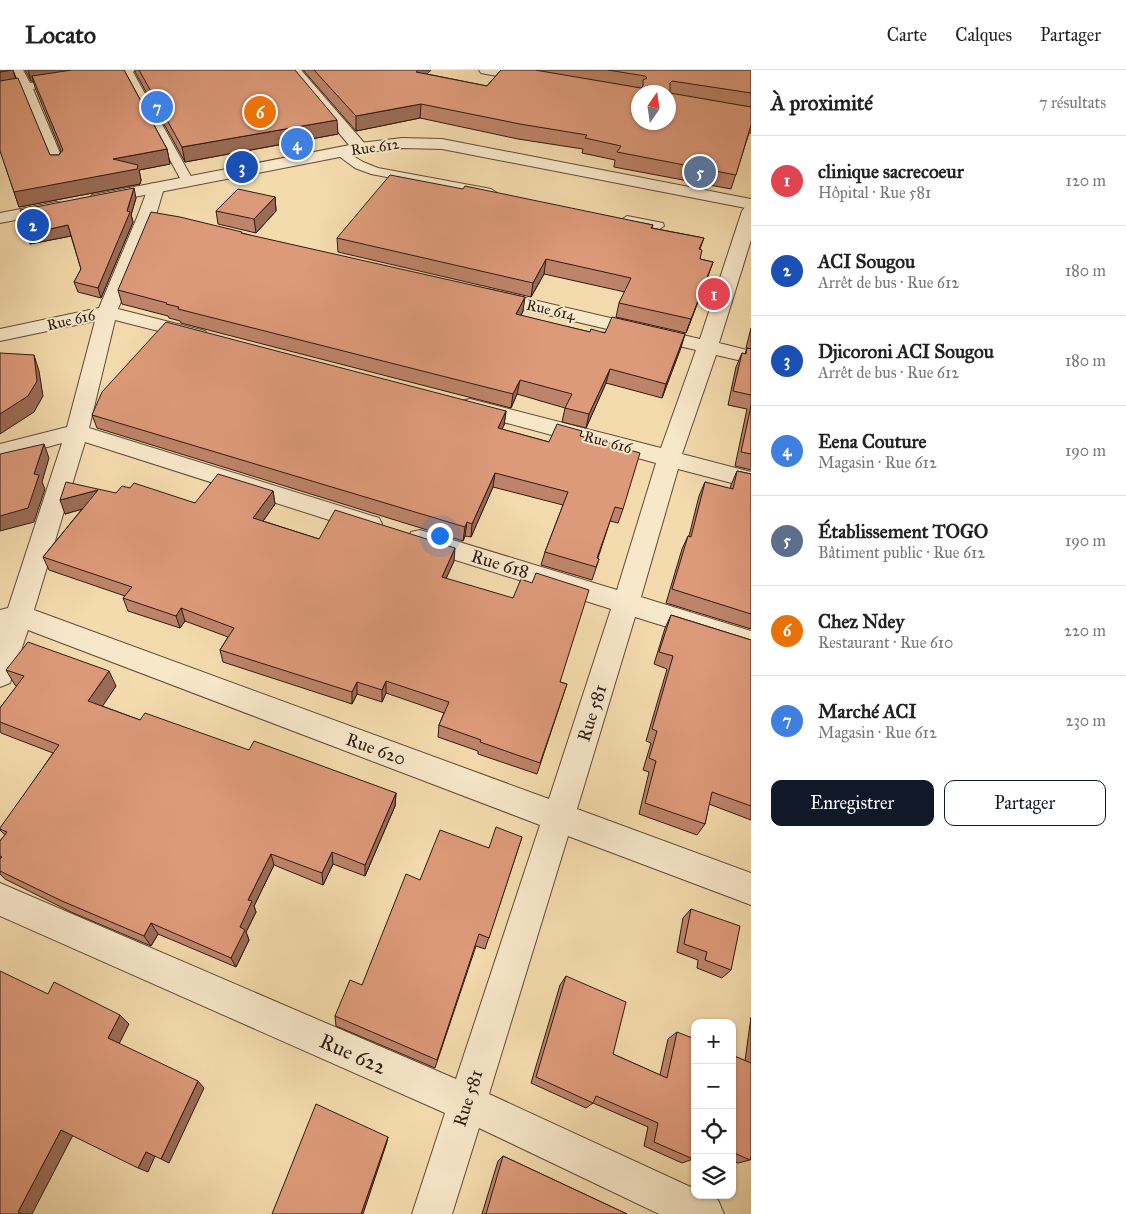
<!DOCTYPE html>
<html lang="fr">
<head>
<meta charset="utf-8">
<style>
  :root { --surface:#fff; --page:#f6f6f6; --text:#222; --muted:#767676; --line:#e0e0e0; --accent:#111827 }
  body { margin:0; font-family:"IM FELL Great Primer",serif; background:var(--page); color:var(--text) }
  .controls { position:absolute; right:15px; bottom:15px; display:grid; overflow:hidden; border-radius:10px; box-shadow:0 1px 4px #0004 }
  .controls button { width:45px; height:45px; display:grid; place-items:center; padding:0; border:0; border-bottom:1px solid var(--line); background:var(--surface); color:var(--text); font:25px sans-serif }
  .compass { position:absolute; left:631px; top:15px; width:45px; height:45px; border-radius:50%; background:var(--surface); box-shadow:0 1px 4px #0004; rotate:13deg }
  .you { position:absolute; left:439px; top:465px; width:18px; height:18px; margin:-12px; border:4px solid #fff; border-radius:50%; background:#1a73e8; box-shadow:0 0 0 8px #1a73e833 }
  .badge { display:grid; place-items:center; width:32px; height:32px; border-radius:50%; background:var(--accent); color:#fff; font-size:16px; font-weight:700 }
  .pin { position:absolute; translate:-50% -50%; border:2px solid #fff; box-shadow:0 1px 5px #0006 }
  .list { margin:0; padding:0; list-style:none }
  h2 { display:flex; justify-content:space-between; align-items:center; height:65px; margin:0; padding:0 20px; font-size:21px }
  h2 small { font-size:16px; font-weight:400; color:var(--muted) }
  .list li { display:grid; grid-template-columns:32px 1fr auto; gap:15px; align-items:center; box-sizing:border-box; height:90px; padding:0 20px; border-top:1px solid var(--line) }
  .list b { display:block; font-size:19px; white-space:nowrap }
  .list p { margin:0; font-size:16px; white-space:nowrap; color:var(--muted) }
  .list em { font-size:16px; font-style:normal; color:var(--muted) }
  .actions { display:flex; gap:10px; padding:15px 20px }
  .actions a { flex:1; padding:11px 0; border:1px solid var(--accent); border-radius:10px; text-align:center; font-size:18px; color:var(--accent) }
  .actions .main { background:var(--accent); color:#fff }
  .icon { flex:none; width:28px; height:28px; fill:none; stroke:currentColor; stroke-width:2; stroke-linecap:round; stroke-linejoin:round }
  .map { position:relative; flex:none; width:751px; height:1144px; overflow:hidden }
  header { display:flex; align-items:center; gap:30px; box-sizing:border-box; height:70px; padding:0 25px; background:var(--surface); border-bottom:1px solid var(--line) }
  header strong { font-size:24px }
  nav { display:flex; gap:28px; margin-inline-start:auto; font-size:18px }
  main { display:flex }
  aside { flex:1; background:var(--surface) }
  .map>svg:first-child { display:block }
  .lines { fill:none; stroke-linecap:round; stroke-linejoin:round }
  .service-casing { stroke:#604a38; stroke-width:2 }
  .minor-casing { stroke:#604a38; stroke-width:2 }
  .tertiary-casing { stroke:#604a38; stroke-width:2 }
  .service { fill:#f8e8ca; fill-rule:evenodd }
  .minor { fill:#f8e8ca; fill-rule:evenodd }
  .tertiary { fill:#f8e8ca; fill-rule:evenodd }
  .wall { fill:#be8469; stroke:#2e1911 }
  .shaded-wall { fill:#9b6c55; stroke:#2e1911 }
  .building { fill:#dd9a7a; stroke:#2e1911; fill-rule:evenodd }
  .labels { text-anchor:middle; dominant-baseline:central; stroke-width:4; stroke-linejoin:round; paint-order:stroke }
  .far-street-label { font-size:15px; fill:#2e1911; stroke:#f8e8ca }
  .street-label { font-size:18px; fill:#2e1911; stroke:#f8e8ca }
  .near-street-label { font-size:21px; fill:#2e1911; stroke:#f8e8ca }
</style>
</head>
<body>
<header>
<strong>Locato</strong>
<nav><a>Carte</a><a>Calques</a><a>Partager</a></nav>
</header>
<main>
<div class="map">
<svg width="751" height="1144" viewBox="0 0 751 1144">
  <rect width="100%" height="100%" fill="#f4dbad"/>
  <filter id="stains"><feTurbulence type="fractalNoise" baseFrequency=".004" numOctaves="4"/><feColorMatrix values="0 0 0 0 .2 0 0 0 0 .09 0 0 0 0 .02 0 0 0 .5 -.17"/></filter>
  <radialGradient id="worn" r=".72"><stop offset=".6" stop-color="#630" stop-opacity="0"/><stop offset="1" stop-color="#630" stop-opacity=".3"/></radialGradient>
  <g class="lines">
    <!-- service casing -->
    <g class="service-casing">
      <g id="service">
        <polygon points="13,0 23,0 30,13 62,8 67,11 62,14 33,19 65,95 63,98 59,99 53,95 23,20 0,24 0,18 20,15"/>
        <polygon points="110,0 135,0 133,2 194,112 192,115 184,115 182,112 124,4 98,8 93,5 94,3"/>
        <polygon points="340,78 363,92 378,98 491,119 497,123 491,127 371,104 355,98 336,84 334,82"/>
        <polygon points="627,146 663,153 664,156 658,160 622,153 621,150"/>
      </g>
    </g>
    <!-- minor casing -->
    <g class="minor-casing">
      <g id="minor">
        <polygon points="286,0 301,0 366,75 368,78 366,81 354,81"/>
        <polygon points="479,0 510,0 541,6 543,9 541,12 536,13 486,4 481,3"/>
        <polygon points="156,113 162,114 164,118 156,145 118,239 205,261 208,265 205,269 198,271 115,250 89,358 379,448 382,454 379,460 370,463 85,372 34,540 549,729 611,539 411,476 407,469 411,462 420,460 617,520 656,393 462,341 459,336 462,331 470,329 661,378 696,280 480,229 477,225 480,221 487,219 700,269 742,141 745,137 751,136 751,170 719,273 751,281 751,293 716,285 682,384 751,402 751,418 678,399 641,527 751,561 751,583 635,547 577,739 751,803 751,835 568,766 489,1024 695,1119 695,1125 709,1125 718,1130 724,1144 659,1144 479,1058 452,1144 412,1144 445,1043 0,846 0,813 456,1009 540,755 28,560 10,613 0,617 0,540 8,538 62,373 0,390 0,374 67,357 95,251 0,271 0,259 99,238 138,145 148,118 150,114"/>
      </g>
    </g>
    <!-- tertiary casing -->
    <g class="tertiary-casing">
      <g id="tertiary">
        <polygon points="402,68 442,69 751,129 751,139 442,79 402,78 360,83 98,134 92,133 89,129 92,125 98,124 360,73"/>
        <polygon points="56,132 62,133 65,137 62,141 0,153 0,143"/>
      </g>
    </g>
    <!-- service -->
    <use href="#service" class="service"/>
    <!-- minor -->
    <use href="#minor" class="minor"/>
    <!-- tertiary -->
    <use href="#tertiary" class="tertiary"/>
  </g>
  <!-- wall -->
  <g class="wall">
    <polygon points="0,0 13,0 16,8 50,85 59,85 61,81 36,20 33,11 31,11 25,0 124,0 167,79 170,94 139,100 141,110 140,114 19,137 1,83"/>
    <polygon points="135,0 295,0 338,64 185,92 135,2"/>
    <polygon points="303,0 431,0 427,4 487,16 501,0 751,0 751,63 749,63 731,119 614,97 615,90 582,83 583,79 518,69 420,48 356,61"/>
    <polygon points="463,119 653,155 652,158 704,168 700,179 700,189 713,192 686,263 616,247 619,233 625,222 544,204 531,227 338,182 337,168"/>
    <polygon points="275,127 276,141 256,163 218,154 216,141"/>
    <polygon points="136,128 131,145 133,152 101,228 78,222 74,212 81,199 71,166 30,174"/>
    <polygon points="242,163 523,241 521,246 590,262 685,264 662,328 606,313 586,358 562,352 565,338 517,324 511,338 181,253 180,251 169,248 168,246 122,234 118,220"/>
    <polygon points="751,258 751,400 735,396 747,339 728,335 736,297 742,283 745,284 747,278 750,279 746,278"/>
    <polygon points="506,341 504,355 501,359 549,372 582,361 580,366 626,379 623,439 618,453 610,451 598,488 599,489 592,510 541,495 545,482 563,435 493,417 471,467 465,466 463,471 97,358 92,345"/>
    <polygon points="737,401 751,404 751,559 666,533 682,479 688,466 689,466 699,426 705,412 730,419 731,415"/>
    <polygon points="130,418 195,433 273,421 275,434 263,451 319,469 454,491 446,508 560,612 567,614 537,704 478,684 478,681 438,667 439,655 444,643 386,623 382,632 357,624 352,634 223,592 220,580 228,567 185,551 180,558 128,541 123,528 125,526 49,500 43,487 82,439 65,444"/>
    <polygon points="671,545 751,570 751,750 709,734 705,754 697,765 639,744 649,702 643,700 651,673 646,671 667,599 654,594 665,558"/>
    <polygon points="6,600 116,616 102,636 140,650 396,723 395,736 365,806 333,794 323,815 274,795 254,836 256,842 246,862 249,870 236,897 158,864 151,876 71,842 5,809 0,804 0,771 5,765 0,760 53,683 1,663 0,661 0,638 17,616 15,615"/>
    <polygon points="522,767 485,879 476,876 435,998 336,956 335,946 362,915 420,810 489,778"/>
    <polygon points="691,839 731,900 722,908 697,898 698,890 677,882 683,848"/>
    <polygon points="566,906 613,984 660,1005 668,969 677,962 693,1089 682,1093 644,1076 648,1057 593,1033 586,1038 531,1013 560,915"/>
    <polygon points="751,947 751,1086 750,1090 738,1093 732,1091 732,985 745,991"/>
    <polygon points="503,1086 627,1144 482,1144 498,1091"/>
  </g>
  <!-- shaded-wall -->
  <g class="shaded-wall">
    <polygon points="11,0 13,0 17,14 0,17 0,2"/>
    <polygon points="28,0 99,0 32,6 33,11 31,11"/>
    <polygon points="418,0 431,0 415,16 416,2"/>
    <polygon points="421,34 420,48 356,61 356,46"/>
    <polygon points="337,50 338,64 185,92 182,77"/>
    <polygon points="167,79 170,94 139,100 141,110 140,114 19,137 14,122 113,89"/>
    <polygon points="134,118 136,128 131,145 133,152 101,228 98,218 127,141"/>
    <polygon points="275,127 276,141 256,163 254,149"/>
    <polygon points="68,155 71,166 30,174 27,164"/>
    <polygon points="546,189 544,204 531,227 533,213"/>
    <polygon points="713,192 708,206 686,263 691,249"/>
    <polygon points="525,227 523,241 514,258 516,244"/>
    <polygon points="685,264 681,278 662,328 666,314"/>
    <polygon points="34,285 39,301 43,326 34,342 0,364 0,344"/>
    <polygon points="610,299 606,313 586,358 589,344"/>
    <polygon points="520,310 517,324 511,338 513,324"/>
    <polygon points="506,341 504,355 496,372 498,358"/>
    <polygon points="44,374 49,388 42,412 45,419 34,452 0,461 0,446 34,404"/>
    <polygon points="495,403 493,417 471,467 472,454"/>
    <polygon points="98,420 103,433 65,444 60,430"/>
    <polygon points="273,421 275,434 256,461 253,448"/>
    <polygon points="467,452 465,466 463,471 465,457"/>
    <polygon points="455,478 454,491 441,520 442,507"/>
    <polygon points="181,538 185,551 180,558 176,546"/>
    <polygon points="109,601 116,616 96,646 88,631"/>
    <polygon points="386,611 386,623 382,632 382,620"/>
    <polygon points="357,612 357,624 352,634 352,622"/>
    <polygon points="396,723 395,736 365,806 365,795"/>
    <polygon points="332,782 333,794 323,815 322,803"/>
    <polygon points="271,784 274,795 254,836 256,842 246,862 249,870 236,897 231,888 248,830"/>
    <polygon points="151,853 158,864 151,876 144,866"/>
    <polygon points="120,945 129,954 118,976 108,968"/>
    <polygon points="198,1011 204,1018 169,1093 161,1089"/>
    <polygon points="61,1060 73,1065 32,1144 22,1144 18,1142"/>
    <polygon points="388,1067 387,1072 363,1144 361,1144"/>
    <polygon points="146,1082 155,1086 148,1102 138,1098"/>
  </g>
  <!-- building -->
  <g class="building">
    <polygon points="0,0 11,0 0,2"/>
    <polygon points="72,0 124,0 167,79 113,89 138,95 137,99 14,122 0,81 0,11 18,8 50,85 59,85 63,80 32,6"/>
    <polygon points="139,0 295,0 337,50 182,77"/>
    <path d="M314,0H418L416,2L487,16L501,0H535L641,18L643,16V10L647,8L645,6L608,0H751V23L672,11L670,13V23L751,37V55L736,105L617,82L621,76L585,68L587,65L520,54L421,34L356,46ZM638,22H668V52H638Z"/>
    <polygon points="390,105 463,119 465,116 653,155 651,158 704,168 699,179 702,180 700,189 713,192 691,249 619,233 631,208 546,189 533,213 337,168"/>
    <polygon points="134,118 127,141 130,142 98,218 74,212 81,199 68,155 27,164 20,140"/>
    <polygon points="238,119 275,127 254,149 216,141"/>
    <polygon points="151,142 180,147 242,162 241,163 525,227 516,244 590,262 591,259 605,263 612,247 685,264 666,314 610,299 589,344 565,338 572,324 520,310 513,324 178,239 179,237 166,234 167,233 118,220"/>
    <polygon points="166,252 506,341 498,358 549,372 557,354 582,361 580,366 627,377 626,379 640,383 623,439 615,437 597,488 599,489 596,497 545,482 568,422 495,403 472,454 467,452 465,457 92,345 102,322"/>
    <polygon points="747,278 751,279 751,325 733,321 742,283 746,284"/>
    <polygon points="0,283 34,285 37,311 28,326 0,344"/>
    <polygon points="751,336 751,384 741,382"/>
    <polygon points="44,374 34,404 39,405 28,438 0,446 0,384"/>
    <polygon points="737,401 751,404 751,544 672,519 688,466 691,467 705,412 733,419"/>
    <polygon points="218,404 273,421 253,448 319,469 335,440 455,478 442,507 513,528 521,509 532,513 536,503 589,520 560,612 567,614 540,693 480,672 481,670 439,655 449,632 386,611 382,620 357,612 352,622 220,580 234,558 181,538 176,546 123,528 132,517 43,487 98,420 60,430 66,412 116,423 122,416 130,418 134,413 195,433"/>
    <polygon points="671,545 751,570 751,736 712,722 705,754 645,733 656,691 649,688 657,661 652,659 673,586 659,582"/>
    <polygon points="28,572 109,601 88,631 140,650 145,643 249,680 254,671 396,723 365,795 332,782 322,803 271,784 248,830 252,831 240,857 245,860 231,888 151,853 144,866 62,831 0,801 0,789 2,787 0,786 0,771 7,762 0,759 0,758 59,675 0,652 0,638 24,606 6,600"/>
    <polygon points="496,757 522,767 489,868 479,864 437,990 335,946 350,910 362,915 406,804 420,810 440,760 489,778"/>
    <polygon points="691,839 740,856 731,900 705,890 707,882 684,874"/>
    <polygon points="0,901 48,924 54,912 120,945 108,968 198,1011 161,1089 146,1082 138,1098 61,1060 18,1142 22,1144 0,1144"/>
    <polygon points="566,906 626,932 613,984 667,1008 677,962 695,969 695,1077 693,1089 654,1072 658,1053 596,1026 593,1033 536,1007"/>
    <polygon points="732,985 751,993 751,1086 750,1090 732,1082"/>
    <polygon points="316,1034 388,1067 361,1144 272,1144"/>
    <polygon points="503,1086 627,1144 486,1144"/>
  </g>
  <g class="labels">
    <!-- far-street labels -->
    <g class="far-street-label">
      <text transform="translate(375 77) rotate(-8)">Rue 612</text>
      <text transform="translate(551 240) rotate(13)">Rue 614</text>
      <text transform="translate(71 250) rotate(-13)">Rue 616</text>
      <text transform="translate(608 372) rotate(15)">Rue 616</text>
    </g>
    <!-- street labels -->
    <g class="street-label">
      <text transform="translate(500 494) rotate(17)">Rue 618</text>
      <text transform="translate(592 643) rotate(-72)">Rue 581</text>
      <text transform="translate(376 679) rotate(20)">Rue 620</text>
      <text transform="translate(468 1028) rotate(-72)">Rue 581</text>
    </g>
    <!-- near-street labels -->
    <g class="near-street-label">
      <text transform="translate(353 984) rotate(24)">Rue 622</text>
    </g>
  </g>
  <rect width="100%" height="100%" filter="url(#stains)"/>
  <rect width="100%" height="100%" fill="url(#worn)"/>
</svg>
<div class="controls">
<button>+</button>
<button>−</button>
<button><svg class="icon" aria-label="locate" viewBox="0 0 24 24"><circle cx="12" cy="12" r="6"/><path d="M12 2v4M12 18v4M2 12h4M18 12h4"/></svg></button>
<button><svg class="icon" aria-label="layers" viewBox="0 0 24 24"><path d="M12 4l9 5-9 5-9-5zM3 14l9 5 9-5"/></svg></button>
</div>
<svg class="compass" viewBox="-18 -18 36 36"><path d="M0-13l5 13h-10z" fill="#e53935"/><path d="M0 13l5-13h-10z" fill="#767676"/></svg>
<div class="you"></div>
<div class="pin badge" style="left:714px;top:224px;background:#e0444e">1</div>
<div class="pin badge" style="left:33px;top:155px;background:#1a4fb4">2</div>
<div class="pin badge" style="left:242px;top:97px;background:#1a4fb4">3</div>
<div class="pin badge" style="left:297px;top:74px;background:#3f7fe0">4</div>
<div class="pin badge" style="left:700px;top:102px;background:#5c6f8a">5</div>
<div class="pin badge" style="left:260px;top:42px;background:#e8710a">6</div>
<div class="pin badge" style="left:157px;top:37px;background:#3f7fe0">7</div>
</div>
<aside>
<h2>À proximité<small>7 résultats</small></h2>
<ul class="list">
<li><span class="badge" style="background:#e0444e">1</span><div><b>clinique sacrecoeur</b><p>Hôpital · Rue 581</p></div><em>120 m</em></li>
<li><span class="badge" style="background:#1a4fb4">2</span><div><b>ACI Sougou</b><p>Arrêt de bus · Rue 612</p></div><em>180 m</em></li>
<li><span class="badge" style="background:#1a4fb4">3</span><div><b>Djicoroni ACI Sougou</b><p>Arrêt de bus · Rue 612</p></div><em>180 m</em></li>
<li><span class="badge" style="background:#3f7fe0">4</span><div><b>Eena Couture</b><p>Magasin · Rue 612</p></div><em>190 m</em></li>
<li><span class="badge" style="background:#5c6f8a">5</span><div><b>Établissement TOGO</b><p>Bâtiment public · Rue 612</p></div><em>190 m</em></li>
<li><span class="badge" style="background:#e8710a">6</span><div><b>Chez Ndey</b><p>Restaurant · Rue 610</p></div><em>220 m</em></li>
<li><span class="badge" style="background:#3f7fe0">7</span><div><b>Marché ACI</b><p>Magasin · Rue 612</p></div><em>230 m</em></li>
</ul>
<div class="actions"><a class="main">Enregistrer</a><a>Partager</a></div>
</aside>
</main>
</body>
</html>
